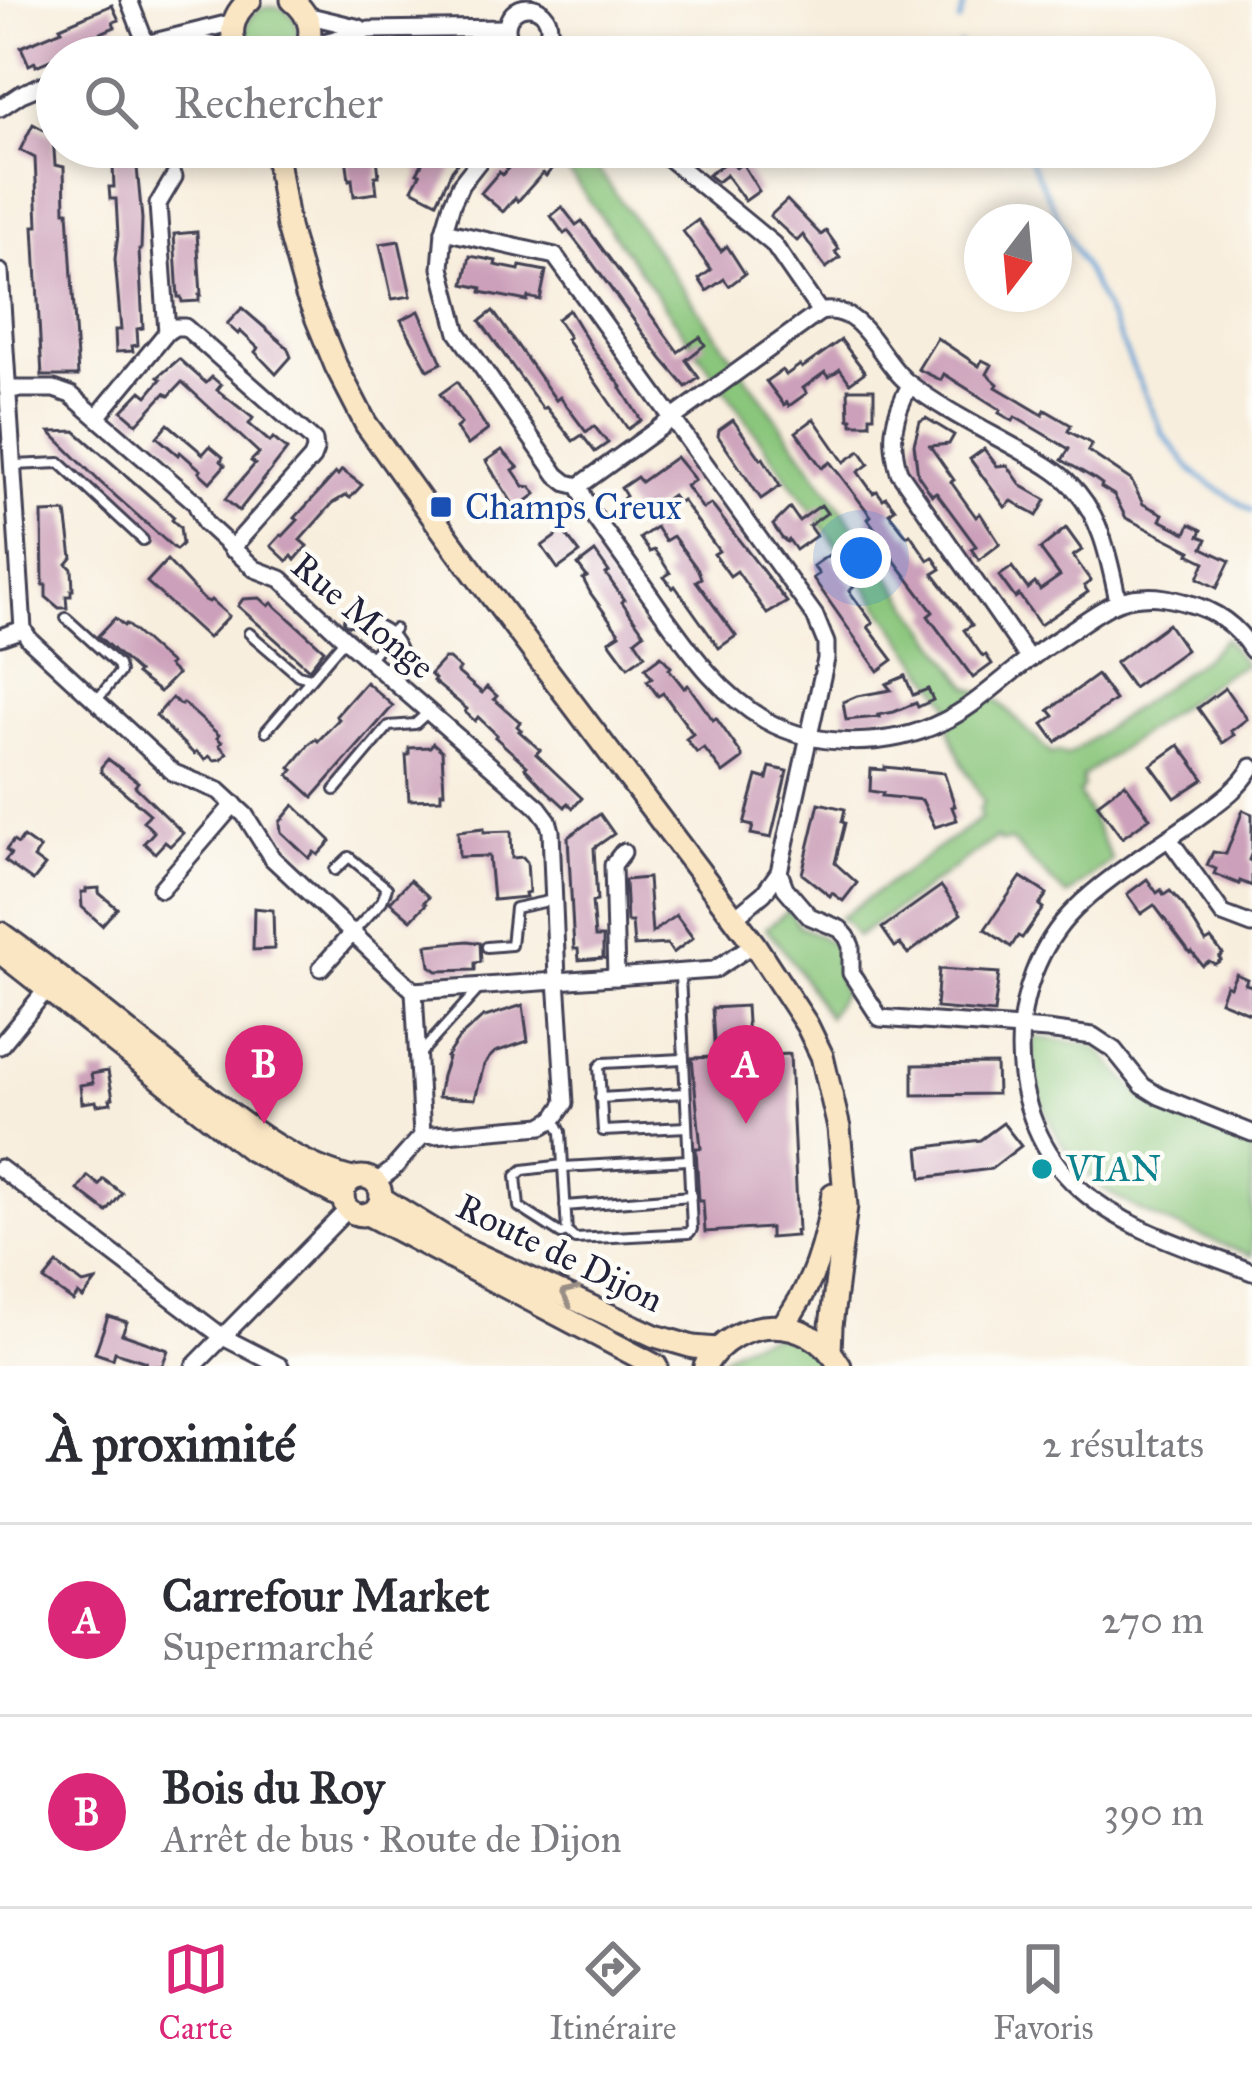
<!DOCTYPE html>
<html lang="fr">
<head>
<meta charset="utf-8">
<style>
  :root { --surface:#fff; --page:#f7f7f7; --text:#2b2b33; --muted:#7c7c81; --line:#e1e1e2; --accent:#db2777 }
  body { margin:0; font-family:"IM FELL Great Primer",serif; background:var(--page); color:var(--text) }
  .compass { position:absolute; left:964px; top:204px; width:108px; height:108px; border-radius:50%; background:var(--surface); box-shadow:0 6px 18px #0003; rotate:196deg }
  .you { position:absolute; left:861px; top:558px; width:42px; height:42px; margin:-30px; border:9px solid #fff; border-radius:50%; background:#1a73e8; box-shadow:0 0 0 18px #1a73e833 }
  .badge { display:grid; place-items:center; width:78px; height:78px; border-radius:50%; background:var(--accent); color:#fff; font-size:39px; font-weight:700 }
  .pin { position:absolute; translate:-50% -99px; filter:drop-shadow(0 3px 6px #0008) }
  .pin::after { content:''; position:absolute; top:63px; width:42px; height:36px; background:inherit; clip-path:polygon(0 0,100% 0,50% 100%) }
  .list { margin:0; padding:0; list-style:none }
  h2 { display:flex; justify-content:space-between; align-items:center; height:156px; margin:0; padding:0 48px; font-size:51px }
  h2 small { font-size:39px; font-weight:400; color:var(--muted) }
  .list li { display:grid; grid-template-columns:78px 1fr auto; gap:36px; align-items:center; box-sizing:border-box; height:192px; padding:0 48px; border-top:3px solid var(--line) }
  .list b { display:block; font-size:45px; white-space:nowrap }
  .list p { margin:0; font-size:39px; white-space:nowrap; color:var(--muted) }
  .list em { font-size:39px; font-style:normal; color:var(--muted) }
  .icon { flex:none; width:66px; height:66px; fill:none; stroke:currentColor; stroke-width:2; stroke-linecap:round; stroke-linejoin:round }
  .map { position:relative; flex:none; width:1252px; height:1366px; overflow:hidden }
  .search { position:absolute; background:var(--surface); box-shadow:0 6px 18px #0003; left:36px; right:36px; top:36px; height:132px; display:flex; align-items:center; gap:30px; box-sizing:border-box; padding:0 42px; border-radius:66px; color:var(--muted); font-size:45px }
  .sheet { height:540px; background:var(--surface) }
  nav { display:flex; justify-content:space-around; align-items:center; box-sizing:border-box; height:168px; border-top:3px solid var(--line); background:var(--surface); font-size:33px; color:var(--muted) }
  nav a { display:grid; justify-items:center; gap:6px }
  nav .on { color:var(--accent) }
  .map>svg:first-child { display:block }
  .green { fill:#8ac67c; stroke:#56745c; stroke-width:3 }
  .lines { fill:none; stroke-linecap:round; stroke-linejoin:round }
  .stream { stroke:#64a1d5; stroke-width:4.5 }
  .building { fill:#cca0ba }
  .lane-casing { stroke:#424153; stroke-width:14 }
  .street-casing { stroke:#424153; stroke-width:21 }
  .secondary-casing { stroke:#424153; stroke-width:27 }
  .lane { stroke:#fff; stroke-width:8 }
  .street { stroke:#fff; stroke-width:15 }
  .secondary { stroke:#fbe6c4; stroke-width:21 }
  .oneway { stroke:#998e86 }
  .transit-dot { fill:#1a4fb4; stroke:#fdfcf7; stroke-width:4.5 }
  .culture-dot { fill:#0f9aa8; stroke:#fdfcf7; stroke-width:4.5 }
  .labels { text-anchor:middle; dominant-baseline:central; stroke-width:9; stroke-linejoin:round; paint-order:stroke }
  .transit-label { font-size:36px; fill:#164399; stroke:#fdfcf7; text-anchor:start }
  .street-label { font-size:36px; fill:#22223b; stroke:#fdfcf7 }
  .culture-label { font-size:36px; fill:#0d838f; stroke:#fdfcf7; text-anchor:start }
</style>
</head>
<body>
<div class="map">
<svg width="1252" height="1366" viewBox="0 0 1252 1366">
  <rect width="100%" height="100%" fill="#fdfcf7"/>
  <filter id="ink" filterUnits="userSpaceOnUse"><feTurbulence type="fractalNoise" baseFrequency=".00833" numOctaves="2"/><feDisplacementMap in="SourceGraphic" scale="24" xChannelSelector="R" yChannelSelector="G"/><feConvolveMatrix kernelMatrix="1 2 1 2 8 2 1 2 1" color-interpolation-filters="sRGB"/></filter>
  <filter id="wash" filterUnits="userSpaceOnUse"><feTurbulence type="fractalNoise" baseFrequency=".004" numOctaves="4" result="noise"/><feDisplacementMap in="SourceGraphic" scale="48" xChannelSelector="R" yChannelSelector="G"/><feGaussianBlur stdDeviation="2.7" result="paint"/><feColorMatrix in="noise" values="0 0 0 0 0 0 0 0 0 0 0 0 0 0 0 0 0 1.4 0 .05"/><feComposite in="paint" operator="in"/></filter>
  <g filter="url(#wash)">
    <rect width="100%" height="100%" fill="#f8eedd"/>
    <!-- green -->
    <g class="green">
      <circle cx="272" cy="33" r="26"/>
      <polygon points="551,147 582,147 969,687 998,701 1051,754 1058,752 1067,756 1207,656 1225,638 1245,665 1222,676 1082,777 1083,787 1079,793 1112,860 1067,896 1011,841 1001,842 996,838 857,937 848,924 840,918 981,818 979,810 984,802 962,763 950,732 948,702"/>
      <polygon points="789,910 798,925 834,944 837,953 835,964 843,993 828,1017 793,962 766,928"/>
      <path d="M1034,1037L1086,1044L1099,1049L1144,1100L1252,1145V1256C1206,1237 1148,1219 1107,1191C1060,1157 1028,1095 1034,1037Z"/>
      <path d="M781,1335L808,1345L829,1366H715C734,1344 753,1338 781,1335Z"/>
    </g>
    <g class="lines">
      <!-- stream -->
      <g class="stream">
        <polyline points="959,22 966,0"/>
        <polyline points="960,45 968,57"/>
        <polyline points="1023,147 1115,328 1163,434 1195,474 1252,511"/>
      </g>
    </g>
    <g id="blocks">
      <!-- building -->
      <g class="building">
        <polygon points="112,5 119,20 113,22 115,27 75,44 76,49 36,66 35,62 29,65 21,47 62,30 60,27"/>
        <polygon points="33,124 53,135 55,165 64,167 65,211 68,211 78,376 42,376 34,226 38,226 35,158 20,150"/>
        <polygon points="112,147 135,147 142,219 141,250 139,250 143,328 137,329 138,345 132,346 133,351 116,352 115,330 121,330 115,259 118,235 116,199 110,199 109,187 114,187"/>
        <polygon points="348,147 376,148 379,176 375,176 377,193 354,196 352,179 349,180 345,149"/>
        <polygon points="431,147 470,147 452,170 437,202 412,189 420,174 417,173"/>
        <polygon points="521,147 526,147 534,154 539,152 554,166 546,176 543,173 518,201 515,198 503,212 481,193 499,172 502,175 518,157 515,154"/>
        <polygon points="730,159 736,168 742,163 759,191 745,201 726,175 717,182 708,175"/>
        <polygon points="787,200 821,235 826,231 839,249 835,252 840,258 826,268 803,235 797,241 770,216"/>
        <polygon points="562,207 576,225 582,221 678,352 700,337 705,345 686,360 699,378 686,387 662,359 585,253 568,231 564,234 551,216"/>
        <polygon points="698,220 721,251 727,246 745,274 729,286 724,279 707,291 699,279 711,270 683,231"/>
        <polygon points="197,232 201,295 199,295 199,301 182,302 181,297 178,297 174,234"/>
        <polygon points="399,241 411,296 392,299 380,244"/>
        <polygon points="470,256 496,261 495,265 519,270 520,266 546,271 540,300 528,297 527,301 481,292 482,288 464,284"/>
        <polygon points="242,308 287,347 291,357 276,374 255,352 258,348 240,331 238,334 227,324"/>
        <polygon points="569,310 595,353 622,387 621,388 641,420 628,429 566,339 569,337 557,319"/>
        <polygon points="419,311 442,363 428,370 401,320"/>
        <polygon points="493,311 556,400 560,397 586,432 594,426 608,443 595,452 582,435 573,441 546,407 543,409 480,321"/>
        <polygon points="937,338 979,366 982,360 992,365 987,374 998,384 996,387 1043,415 1045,410 1071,425 1068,431 1092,444 1088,451 1131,480 1143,504 1163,514 1160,520 1186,533 1190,524 1202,530 1199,536 1207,539 1203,548 1230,561 1217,588 1198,578 1205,562 1189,554 1191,551 1126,518 1114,495 1101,487 1102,484 1095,479 1062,460 1069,449 1015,417 1013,421 999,413 1001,410 944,374 941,380 918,369"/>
        <polygon points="841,340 865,372 850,383 840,369 829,377 825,372 803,388 807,393 789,406 787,402 784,405 766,381 782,370 786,375 800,365 802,368"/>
        <polygon points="179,359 206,383 212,377 221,385 217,390 253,418 249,424 270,442 273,438 287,450 239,511 225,499 255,464 251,461 259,453 182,382 169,396 165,393 137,424 122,411 141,391 147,396 161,379 158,377"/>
        <polygon points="457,382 488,430 468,445 456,428 461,424 440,394"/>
        <polygon points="848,389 874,389 874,416 870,416 870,424 852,424 852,419 849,419"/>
        <polygon points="926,418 954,435 949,444 930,446 954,480 951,482 976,517 980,513 1000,544 979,560 971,549 976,546 936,492 932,495 918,475 914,444 920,421"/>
        <polygon points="814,419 844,462 860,451 869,464 858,472 873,493 877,491 883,499 886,497 895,509 889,513 902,530 907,536 910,534 928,560 933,557 941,569 933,574 972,625 964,630 983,657 986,655 992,664 973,678 928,616 933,612 882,544 885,543 868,519 871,516 830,462 822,468 796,432"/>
        <polygon points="733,420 761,459 763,458 780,486 761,499 718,436 719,430"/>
        <polygon points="168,424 203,454 210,446 223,457 221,461 225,465 210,482 199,472 201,470 180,452 178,455 157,437"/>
        <polygon points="75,431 174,517 172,520 180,527 182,544 176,550 100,482 50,432"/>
        <polygon points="984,449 997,466 1007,465 1022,486 1046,500 1037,516 1012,501 1005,507 970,459"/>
        <polygon points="502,450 518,467 513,470 524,486 531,487 536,494 516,509 486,461"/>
        <polygon points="676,457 695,480 686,486 703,509 711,504 787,602 767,614 737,571 730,576 714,554 719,551 682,500 678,503 672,495 640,518 635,511 633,513 623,499 626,496 621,488 637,477 641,482"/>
        <polygon points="342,470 362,485 350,498 346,495 333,503 300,540 307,546 295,560 292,556 287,561 271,546 281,535 283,536 298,520 295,518 336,473 338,475"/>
        <polygon points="821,505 827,513 809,526 816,536 796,550 789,540 787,542 782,538 773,525 790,508 799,521"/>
        <polygon points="66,512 72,558 67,564 72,569 73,590 71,590 71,596 66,596 67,608 59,608 46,597 46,585 43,585 42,513"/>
        <polygon points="656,527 665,541 673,536 698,570 701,578 696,581 736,636 719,648 675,586 673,588 664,577 670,573 661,559 654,550 650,552 640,538"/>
        <polygon points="1066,528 1082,550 1073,556 1091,581 1084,586 1088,592 1040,625 1019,595 1015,598 999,576 1012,567 1028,589 1035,583 1040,590 1060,576 1040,549"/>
        <polygon points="563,531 580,553 558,569 542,546"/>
        <polygon points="595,552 609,572 606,574 624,600 622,602 644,633 635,640 645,655 628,667 609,641 620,634 591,594 583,579 587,577 578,565"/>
        <polygon points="830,554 854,587 849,591 873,623 868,627 893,660 878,671 813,578 819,574 813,566"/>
        <polygon points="167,560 203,599 209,602 211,600 229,616 208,638 147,582"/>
        <polygon points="260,598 269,606 272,603 324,650 309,669 238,606 243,599"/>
        <polygon points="115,618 124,626 126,624 171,664 168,666 177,674 160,692 136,674 138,672 98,636"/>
        <polygon points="1168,624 1186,650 1133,688 1115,663"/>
        <polygon points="661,656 671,667 669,669 684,688 688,685 713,720 716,718 742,755 742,759 723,773 704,748 697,753 686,739 693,734 663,693 658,696 647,681 652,678 645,668"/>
        <polygon points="444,659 449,659 460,669 457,672 482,693 487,687 497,696 494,699 520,722 517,726 521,730 519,731 540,750 536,754 582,798 573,808 568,803 565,807 543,787 525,768 527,766 495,737 497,735 478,717 475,721 465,712 467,709 433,681 435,679 430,674"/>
        <polygon points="1097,675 1115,700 1056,742 1043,724 1054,716 1049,710"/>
        <polygon points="905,676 913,695 928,689 933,700 918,707 916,703 894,712 878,715 879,717 846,720 843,702 857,696 891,690 886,684"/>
        <polygon points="366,682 393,706 313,797 289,775 293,770 290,768 310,743 316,739 318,741 339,719 336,716"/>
        <polygon points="1225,688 1247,719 1231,731 1234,735 1223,743 1198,708"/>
        <polygon points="172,698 181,705 183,703 219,735 217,738 222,742 219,745 227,753 222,759 214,760 209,756 205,760 197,752 194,754 156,716"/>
        <polygon points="433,743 442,751 444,792 441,792 441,799 409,800 406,755 409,755 409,748 430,747"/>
        <polygon points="1179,745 1204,779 1175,798 1151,765"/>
        <polygon points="108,759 138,782 135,786 183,833 170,846 165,842 155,853 144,843 154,832 143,821 150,814 101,772 101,767"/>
        <polygon points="770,767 787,771 771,838 751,834 753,826 744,824 757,776 767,779"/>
        <polygon points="885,767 944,773 955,806 952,807 957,820 935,827 922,800 882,796 883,793 870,791 871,769 885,770"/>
        <polygon points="1125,783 1150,818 1122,838 1097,804"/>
        <polygon points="819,803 845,809 842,822 845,823 835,863 857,883 843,901 832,893 830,896 802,874"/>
        <polygon points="294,805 331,841 318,855 314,852 309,858 281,832 280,822"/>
        <polygon points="1243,810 1252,814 1252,852 1249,860 1252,862 1252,886 1240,881 1239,884 1214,874 1216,869 1207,865 1213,852 1226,854"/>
        <polygon points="600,814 614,834 594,848 597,901 592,902 595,937 603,937 603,958 579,960 578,949 574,949 568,837"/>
        <polygon points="484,828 484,832 511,831 512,858 523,857 527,862 529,892 525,893 526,897 493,900 489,856 459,857 458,831"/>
        <polygon points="23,837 40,849 34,858 45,866 33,881 5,861 11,854 6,850 13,841 18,844"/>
        <polygon points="1021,877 1047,894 1039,905 1043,908 1022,938 1018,936 1011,947 985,929"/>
        <polygon points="648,878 652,933 676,915 693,938 673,953 667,944 634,946 632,922 627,922 625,880"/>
        <polygon points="1147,879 1157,893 1161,890 1164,895 1170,891 1183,905 1206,942 1211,939 1223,954 1219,957 1221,960 1215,964 1209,961 1202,965 1192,952 1190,953 1154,905 1141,914 1127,894"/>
        <polygon points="410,880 429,897 424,902 426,904 411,920 390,902"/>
        <polygon points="941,886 961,914 908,954 900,944 895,947 882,928"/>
        <polygon points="99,888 99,893 117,908 102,925 82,907 81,892 86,892 86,889"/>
        <polygon points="254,908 273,910 274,949 253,950"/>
        <polygon points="468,941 480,943 481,962 475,963 475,970 437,971 430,966 427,945"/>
        <polygon points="939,969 999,973 994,1013 936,1008"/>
        <polygon points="1236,974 1247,979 1245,984 1252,986 1252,1014 1220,1001 1226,985 1230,987"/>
        <polygon points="523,1005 528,1041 495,1052 489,1058 484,1065 475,1099 438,1097 442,1076 448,1058 446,1057 459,1038 484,1016 485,1017"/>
        <polygon points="746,1006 749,1056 790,1054 798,1231 795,1231 796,1236 770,1238 770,1228 705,1232 703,1201 699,1201 696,1148 701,1148 692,1058 715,1057 712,1008"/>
        <polygon points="996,1064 997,1094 913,1095 913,1065"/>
        <polygon points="108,1071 113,1098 110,1099 111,1103 97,1105 96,1101 82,1103 80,1085 93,1083 91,1074"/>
        <polygon points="1003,1123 1021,1146 991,1169 922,1178 919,1148 980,1140"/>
        <polygon points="88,1176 99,1185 103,1179 122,1193 107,1212 78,1190"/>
        <polygon points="57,1264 83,1284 96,1281 83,1298 78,1294 73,1301 44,1280"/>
        <polygon points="108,1316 127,1322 122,1334 168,1350 162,1366 144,1366 146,1362 115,1352 113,1359 95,1353"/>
      </g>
    </g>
  </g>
  <g filter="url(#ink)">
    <use href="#blocks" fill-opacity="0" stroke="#424153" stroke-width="3"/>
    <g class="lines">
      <!-- lane casing -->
      <g class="lane-casing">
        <g id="lane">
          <polyline points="14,465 60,463 143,540"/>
          <polyline points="66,618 118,665 120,672 96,701"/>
          <path d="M349,620C384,621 399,634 407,668"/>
          <polyline points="249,633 298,675 310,678"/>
          <polyline points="370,658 394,629"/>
          <polyline points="266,731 344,640"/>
          <polyline points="335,790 389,726 415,724 428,712"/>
          <polyline points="335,870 349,857 387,888 382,901 355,930"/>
          <polyline points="487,947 511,945 515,908 553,900"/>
          <polyline points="419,1055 477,991"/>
          <polyline points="683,1059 603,1063 599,1067 603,1131 687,1127"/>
          <polyline points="600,1098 685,1093"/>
          <polyline points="555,1120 561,1132 567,1232 561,1234 519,1207 516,1176 523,1170 563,1165"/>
          <polyline points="564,1167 688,1160"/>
          <polyline points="565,1206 691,1196"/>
          <polyline points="567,1232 575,1239 689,1233 692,1229 680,975"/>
        </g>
      </g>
      <!-- street casing -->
      <g class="street-casing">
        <g id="street">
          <polyline points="129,0 146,44"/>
          <circle cx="528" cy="28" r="21"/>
          <polyline points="306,15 360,28"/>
          <polyline points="548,35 570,43 586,57"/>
          <polyline points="187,41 235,49"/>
          <polyline points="309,46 369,30 506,28"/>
          <polyline points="112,57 146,44 234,22"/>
          <polyline points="0,108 21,94 57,79"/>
          <polyline points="490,147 461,184 452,204 444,231 441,268 458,333 557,475 567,483 579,486"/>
          <polyline points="655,147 773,244 820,312"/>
          <polyline points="444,231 555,256 815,616 826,643 826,659 779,872 785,888 809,916 840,929 847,937 851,946 851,973 880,1018 1047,1030 1093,1036 1114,1050 1143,1086 1159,1096 1252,1133"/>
          <polyline points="0,272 23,629 29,639 174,773 219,791 245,815 272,858 414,991 422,1136 391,1171 376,1182"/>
          <path d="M820,312C863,302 879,360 907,382C941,409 987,431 1025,453C1041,462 1058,471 1070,484C1102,516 1109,559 1118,601"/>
          <polyline points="167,332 158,204 174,177"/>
          <path d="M910,385C893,416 889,438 899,472L1029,659"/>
          <polyline points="7,389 54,389 71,395 195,502 205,523 255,569 281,579 345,639 539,808 548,820 551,831 557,979 565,1103 554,1119 542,1126 422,1136"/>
          <polyline points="97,417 167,332 175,327 185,327 314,441 315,450 312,458 231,549"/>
          <path d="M579,486L590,511C613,543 636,575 659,608C690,651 718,693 765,720C816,749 890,748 942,722C976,706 1001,679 1031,658C1045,647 1061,637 1076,627C1097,613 1116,598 1142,597C1157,595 1172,599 1187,603C1214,610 1237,626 1252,650"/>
          <polyline points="579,486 820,312"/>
          <polyline points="0,637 23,629"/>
          <path d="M1252,767C1240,788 1219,802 1200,816C1159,847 1111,873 1075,909C1001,982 1001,1119 1080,1189C1127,1231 1194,1249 1252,1272"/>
          <polyline points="1169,839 1223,914 1252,925"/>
          <polyline points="161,889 234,804"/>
          <polyline points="734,918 764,893 779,872"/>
          <polyline points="321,968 354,931"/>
          <polyline points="616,977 613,865 623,852"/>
          <polyline points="414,991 714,970 754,944"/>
          <polyline points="0,1046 47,989 54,990"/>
          <polyline points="0,1168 223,1337 280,1366"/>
          <polyline points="194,1366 348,1209"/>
        </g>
      </g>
      <!-- secondary casing -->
      <g class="secondary-casing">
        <g id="secondary">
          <path d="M292,0C312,16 315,35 302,57"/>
          <path d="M241,57C227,37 231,15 250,0"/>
          <polyline points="275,147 288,227 307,295 336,366 366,424 459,553 754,944 807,1025 822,1056 839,1128 846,1206 831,1326 830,1352"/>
          <path d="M0,933C56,973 109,1016 163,1060C220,1106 279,1160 352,1179"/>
          <polyline points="0,952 251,1150 343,1198"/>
          <circle cx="362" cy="1196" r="19"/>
          <polyline points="381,1198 461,1247 655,1336 693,1347 717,1349"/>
          <polyline points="367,1214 656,1366"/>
          <path d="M782,1326C813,1288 826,1242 833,1194"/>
          <path d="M705,1366C736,1314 809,1312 840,1366"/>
        </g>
      </g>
      <!-- lane -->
      <use href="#lane" class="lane"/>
      <!-- street -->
      <use href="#street" class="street"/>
      <!-- secondary -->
      <use href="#secondary" class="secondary"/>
    </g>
    <!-- one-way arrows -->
    <defs><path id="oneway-chevron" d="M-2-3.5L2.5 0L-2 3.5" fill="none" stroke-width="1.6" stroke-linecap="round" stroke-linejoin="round" transform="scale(3)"/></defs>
    <use class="oneway" href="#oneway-chevron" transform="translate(569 1295) rotate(-155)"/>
  </g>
  <!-- markers -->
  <rect class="transit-dot" x="429" y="495" width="24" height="24" rx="6"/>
  <circle class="culture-dot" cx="1042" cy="1169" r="12"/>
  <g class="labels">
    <!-- transit labels -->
    <g class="transit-label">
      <text x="465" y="507">Champs Creux</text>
    </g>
    <!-- street labels -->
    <g class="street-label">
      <text transform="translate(363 616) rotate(40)">Rue Monge</text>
      <text transform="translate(560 1253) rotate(26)">Route de Dijon</text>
    </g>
    <!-- culture labels -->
    <g class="culture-label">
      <text x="1066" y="1169">VIAN</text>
    </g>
  </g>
</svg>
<svg class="compass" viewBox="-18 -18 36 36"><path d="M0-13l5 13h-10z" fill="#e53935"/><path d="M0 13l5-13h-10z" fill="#7c7c81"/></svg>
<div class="you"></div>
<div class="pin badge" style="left:746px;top:1124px">A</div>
<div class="pin badge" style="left:264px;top:1124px">B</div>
<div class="search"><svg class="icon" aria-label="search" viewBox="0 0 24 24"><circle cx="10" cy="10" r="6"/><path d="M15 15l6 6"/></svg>Rechercher</div>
</div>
<section class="sheet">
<h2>À proximité<small>2 résultats</small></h2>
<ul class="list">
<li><span class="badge">A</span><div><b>Carrefour Market</b><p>Supermarché</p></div><em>270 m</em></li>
<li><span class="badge">B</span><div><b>Bois du Roy</b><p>Arrêt de bus · Route de Dijon</p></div><em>390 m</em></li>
</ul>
</section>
<nav>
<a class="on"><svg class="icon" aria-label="map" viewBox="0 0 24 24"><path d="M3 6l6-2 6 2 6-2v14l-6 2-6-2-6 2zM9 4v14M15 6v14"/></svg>Carte</a>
<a><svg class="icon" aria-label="directions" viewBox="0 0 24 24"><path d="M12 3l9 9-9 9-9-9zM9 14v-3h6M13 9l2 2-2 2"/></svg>Itinéraire</a>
<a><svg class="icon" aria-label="saved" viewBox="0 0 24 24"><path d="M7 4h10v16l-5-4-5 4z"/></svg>Favoris</a>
</nav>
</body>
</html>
